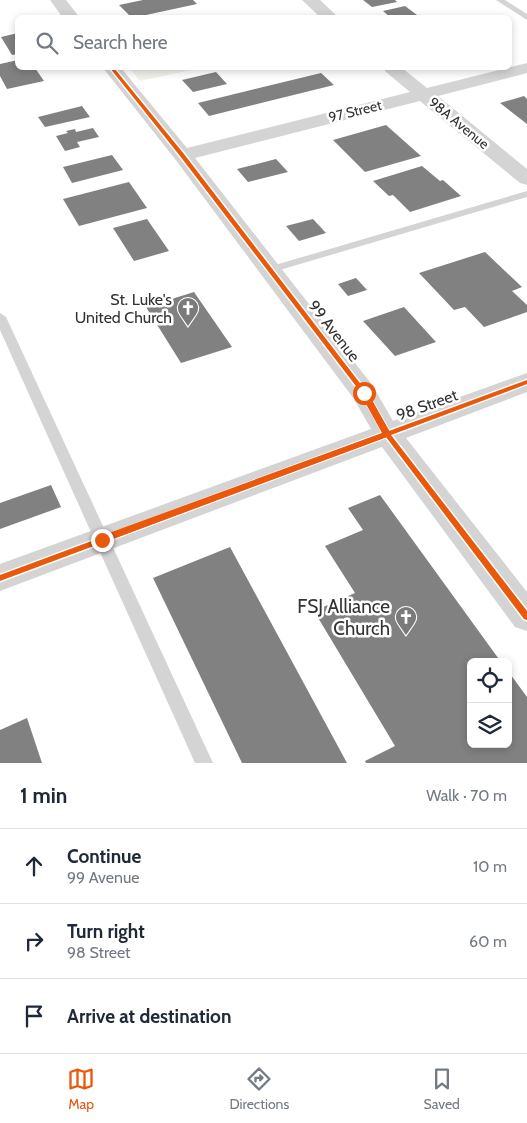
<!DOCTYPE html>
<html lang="en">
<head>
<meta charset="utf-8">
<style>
  :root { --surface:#fff; --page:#f6f6f7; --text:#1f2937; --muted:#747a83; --line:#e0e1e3; --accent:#ea580c }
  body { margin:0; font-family:Cabin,sans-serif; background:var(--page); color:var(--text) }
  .controls { position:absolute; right:15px; bottom:15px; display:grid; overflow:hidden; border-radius:8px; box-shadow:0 2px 8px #0003 }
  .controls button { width:45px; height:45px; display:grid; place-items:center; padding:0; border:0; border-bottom:1px solid var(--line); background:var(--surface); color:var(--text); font:25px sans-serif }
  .stop { position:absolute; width:15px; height:15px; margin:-11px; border:4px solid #ea580c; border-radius:50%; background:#fff }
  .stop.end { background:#ea580c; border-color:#fff; box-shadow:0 1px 5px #0008 }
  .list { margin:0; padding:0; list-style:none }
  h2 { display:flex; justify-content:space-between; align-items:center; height:65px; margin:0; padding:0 20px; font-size:21px }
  h2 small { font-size:16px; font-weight:400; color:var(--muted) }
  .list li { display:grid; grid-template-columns:32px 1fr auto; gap:15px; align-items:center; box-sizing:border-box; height:75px; padding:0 20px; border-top:1px solid var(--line) }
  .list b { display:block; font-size:19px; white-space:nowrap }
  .list p { margin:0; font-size:16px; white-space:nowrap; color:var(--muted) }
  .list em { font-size:16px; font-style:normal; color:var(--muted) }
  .icon { flex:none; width:28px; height:28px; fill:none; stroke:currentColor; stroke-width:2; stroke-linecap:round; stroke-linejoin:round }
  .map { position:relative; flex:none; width:527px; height:763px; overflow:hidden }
  .search { position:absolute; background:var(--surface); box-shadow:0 2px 8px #0003; left:15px; right:15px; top:15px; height:55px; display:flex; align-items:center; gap:12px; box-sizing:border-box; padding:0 18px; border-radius:8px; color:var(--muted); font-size:19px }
  .sheet { height:290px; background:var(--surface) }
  nav { display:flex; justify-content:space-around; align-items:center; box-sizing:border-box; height:70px; border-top:1px solid var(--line); background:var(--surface); font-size:14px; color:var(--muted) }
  nav a { display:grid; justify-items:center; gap:2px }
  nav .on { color:var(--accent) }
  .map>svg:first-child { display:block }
  .green { fill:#f0f2ec }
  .building { fill:#818181 }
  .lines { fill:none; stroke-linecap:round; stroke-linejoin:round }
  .lane { fill:#d4d4d4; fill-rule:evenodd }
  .street { fill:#d4d4d4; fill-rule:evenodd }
  .cycleway-casing { stroke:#fff; stroke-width:3 }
  .cycleway { fill:#e8590c; fill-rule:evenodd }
  .route { fill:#ea580c }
  .labels { text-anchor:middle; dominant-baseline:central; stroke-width:5; stroke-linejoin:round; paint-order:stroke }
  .far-street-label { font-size:14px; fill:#333; stroke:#fff }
  .poi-label { font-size:16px; fill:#333; stroke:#fff; text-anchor:end }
  .street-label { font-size:16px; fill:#333; stroke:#fff }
  .near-poi-label { font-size:19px; fill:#333; stroke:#fff; text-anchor:end }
</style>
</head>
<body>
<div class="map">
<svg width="527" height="763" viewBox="0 0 527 763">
  <rect width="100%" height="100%" fill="#fff"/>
  <!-- green -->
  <polygon class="green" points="129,68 200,68 140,81"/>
  <!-- building -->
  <g class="building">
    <polygon points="143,0 193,0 197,4 132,18 119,5"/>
    <polygon points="363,0 395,0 397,2 372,7"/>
    <polygon points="405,6 421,18 391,18 383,11"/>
    <polygon points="18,33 18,54 12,55 1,37"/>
    <polygon points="18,60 18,68 35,68 44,81 7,89 0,76 0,64"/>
    <polygon points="216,72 227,84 193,92 182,80"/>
    <polygon points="321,73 334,85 209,116 198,103"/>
    <polygon points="524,96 527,99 527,124 500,103"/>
    <polygon points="82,106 90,117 45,127 38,117"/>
    <polygon points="386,125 421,156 365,172 333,140"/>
    <polygon points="93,128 99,137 77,142 80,147 65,151 56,136 68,133 66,131 75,129 76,132"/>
    <polygon points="112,155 123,170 72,183 63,167"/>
    <polygon points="276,159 288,172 248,182 237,169"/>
    <polygon points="422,166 440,181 443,180 461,196 410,212 393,195 389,196 373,181"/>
    <polygon points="129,182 147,208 79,226 63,199"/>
    <polygon points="147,219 169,251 134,261 113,228"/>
    <polygon points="313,219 326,233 299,241 286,226"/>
    <polygon points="485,252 522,287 512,291 527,305 527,312 484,327 465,307 454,310 419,273"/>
    <polygon points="356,278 367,290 348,296 338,284"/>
    <polygon points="194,292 232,347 181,363 146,307"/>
    <polygon points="404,307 436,342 395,356 363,321"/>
    <polygon points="51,485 61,507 0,529 0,503"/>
    <polygon points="380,495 501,662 471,662 471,744 508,744 508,671 527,697 527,763 366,763 365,761 395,746 314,611 355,593 325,546 363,530 348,508"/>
    <polygon points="230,547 347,763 242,763 153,578"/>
    <polygon points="27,718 42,763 0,763 0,730"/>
  </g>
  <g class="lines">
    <!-- lane -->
    <g class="lane">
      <polygon points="496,0 505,0 527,14 527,20"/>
      <polygon points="527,191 527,197 273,272 269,273 263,270 265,268"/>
      <polygon points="0,313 6,317 213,763 195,763 0,330"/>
    </g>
    <!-- street -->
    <g class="street">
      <polygon points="50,0 66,0 80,18 63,18"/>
      <polygon points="302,0 320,0 339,18 321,18"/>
      <polygon points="527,63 527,73 438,96 527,169 527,185 520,183 420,101 195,158 373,386 393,421 527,373 527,392 406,438 527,592 527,631 515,627 382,447 0,591 0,564 371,429 354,399 175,159 103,68 121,68 187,148 410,92 386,72 383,68 402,68 427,88"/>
    </g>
    <!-- cycleway casing -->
    <g class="cycleway-casing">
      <polygon id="cycleway" points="110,68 114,68 184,154 366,391 389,431 527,380 527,384 391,435 527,611 527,620 524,619 386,437 0,581 0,575 383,433 362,394 180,156"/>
    </g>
    <!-- cycleway -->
    <use href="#cycleway" class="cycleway"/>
  </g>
  <!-- route -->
  <polygon class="route" points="364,390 367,391 390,432 390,436 105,542 98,542 98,537 382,433 360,393"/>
  <!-- icons -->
  <defs>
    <g id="church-pin" transform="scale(1.125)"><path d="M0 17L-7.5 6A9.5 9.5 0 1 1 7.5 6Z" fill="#7a7a7a" stroke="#fff"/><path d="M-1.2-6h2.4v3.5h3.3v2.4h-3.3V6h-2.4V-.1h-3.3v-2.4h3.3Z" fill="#fff"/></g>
  </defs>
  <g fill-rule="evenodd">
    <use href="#church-pin" x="188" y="308"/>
    <use href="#church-pin" x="406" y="617"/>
  </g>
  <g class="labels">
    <!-- far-street labels -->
    <g class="far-street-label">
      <text transform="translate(355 111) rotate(-14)">97 Street</text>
      <text transform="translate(459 123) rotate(39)">98A Avenue</text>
    </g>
    <!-- poi labels -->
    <g class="poi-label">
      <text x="172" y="299">St. Luke's<tspan x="172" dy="18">United Church</tspan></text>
    </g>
    <!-- street labels -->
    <g class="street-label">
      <text transform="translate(334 331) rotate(52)">99 Avenue</text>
      <text transform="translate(427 405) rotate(-20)">98 Street</text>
    </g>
    <!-- near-poi labels -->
    <g class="near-poi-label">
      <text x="390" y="606">FSJ Alliance<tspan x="390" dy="22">Church</tspan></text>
    </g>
  </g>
</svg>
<div class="controls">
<button><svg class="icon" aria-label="locate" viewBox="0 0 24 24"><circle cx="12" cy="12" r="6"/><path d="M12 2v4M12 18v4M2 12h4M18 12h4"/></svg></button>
<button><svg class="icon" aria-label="layers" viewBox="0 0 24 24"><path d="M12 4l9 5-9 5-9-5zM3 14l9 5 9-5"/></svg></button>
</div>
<div class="stop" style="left:364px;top:393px"></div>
<div class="stop end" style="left:102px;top:540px"></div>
<div class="search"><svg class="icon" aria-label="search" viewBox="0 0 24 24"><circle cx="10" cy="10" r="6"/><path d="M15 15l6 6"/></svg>Search here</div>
</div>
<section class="sheet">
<h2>1 min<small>Walk · 70 m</small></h2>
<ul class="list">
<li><svg class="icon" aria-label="ahead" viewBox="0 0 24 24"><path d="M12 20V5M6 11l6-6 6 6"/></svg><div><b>Continue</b><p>99 Avenue</p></div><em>10 m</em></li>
<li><svg class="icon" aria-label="right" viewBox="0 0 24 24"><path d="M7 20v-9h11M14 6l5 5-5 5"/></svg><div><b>Turn right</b><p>98 Street</p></div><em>60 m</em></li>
<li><svg class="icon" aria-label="arrive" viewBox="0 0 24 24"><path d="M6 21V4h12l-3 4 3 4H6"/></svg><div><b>Arrive at destination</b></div></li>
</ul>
</section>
<nav>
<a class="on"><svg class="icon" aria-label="map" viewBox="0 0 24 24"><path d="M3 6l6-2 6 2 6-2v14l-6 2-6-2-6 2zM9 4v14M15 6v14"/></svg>Map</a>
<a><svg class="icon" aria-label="directions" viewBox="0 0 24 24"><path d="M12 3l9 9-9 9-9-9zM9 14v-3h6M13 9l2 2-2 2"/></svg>Directions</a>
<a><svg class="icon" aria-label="saved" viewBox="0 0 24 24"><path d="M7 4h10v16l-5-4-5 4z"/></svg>Saved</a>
</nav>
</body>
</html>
